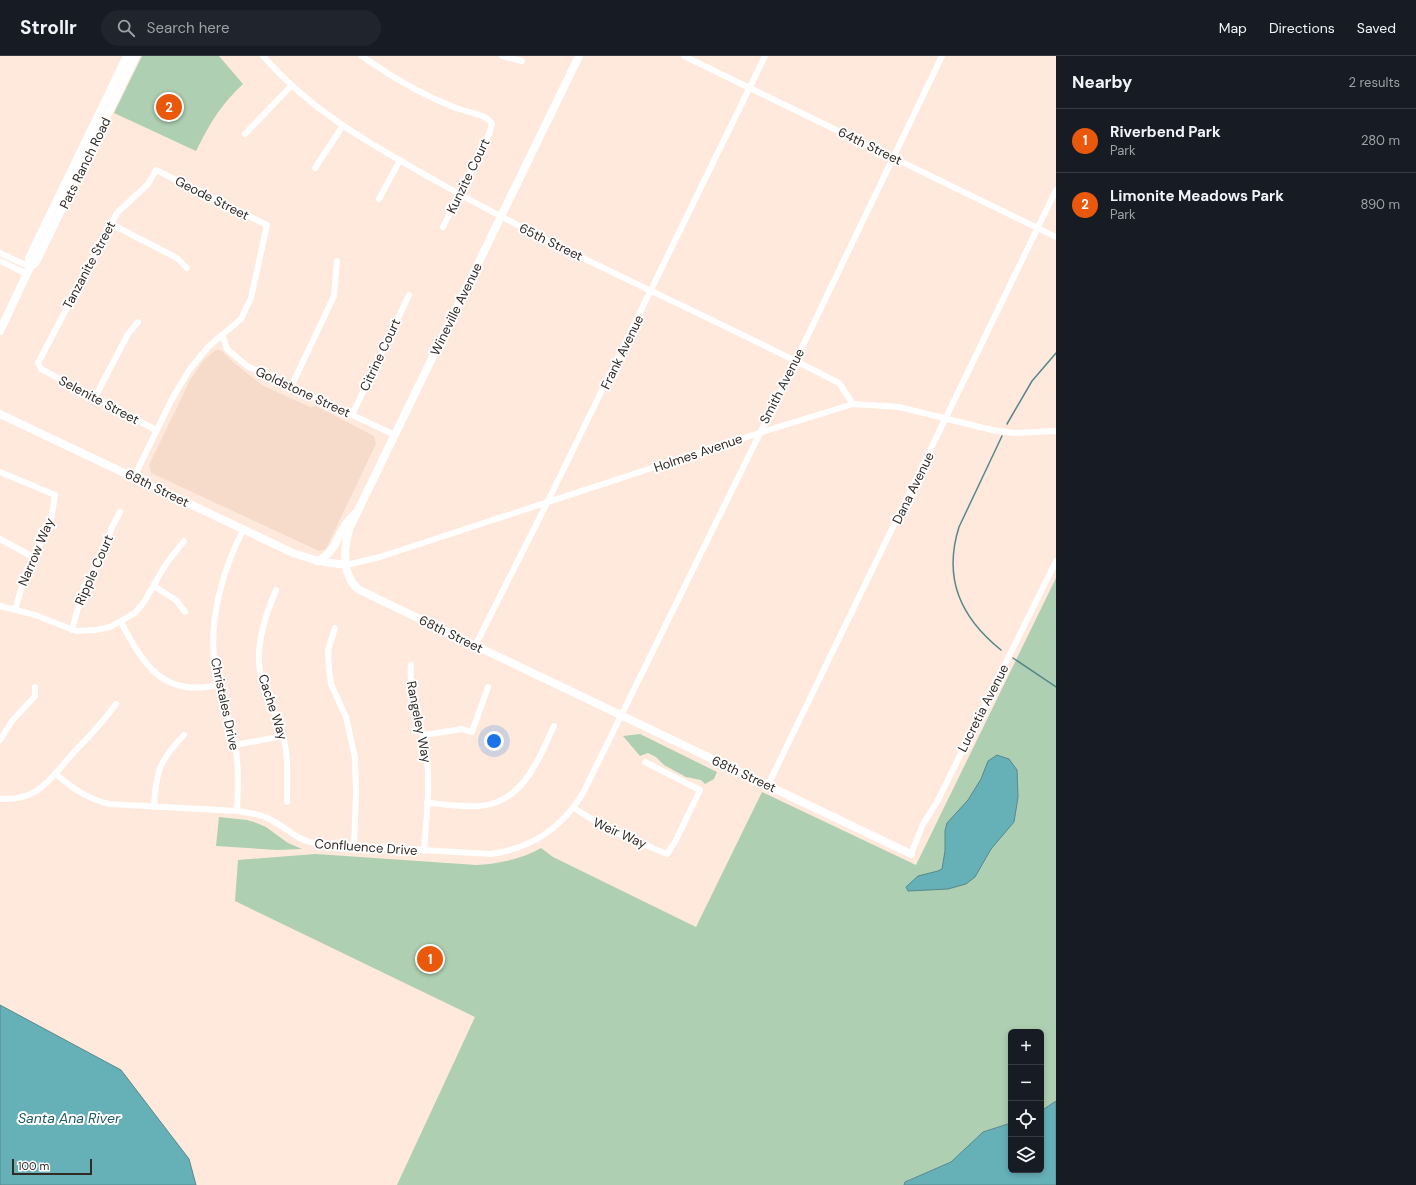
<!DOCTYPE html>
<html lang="en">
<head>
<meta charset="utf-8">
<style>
  :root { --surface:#171b24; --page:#20242c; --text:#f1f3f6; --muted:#9ea1a6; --line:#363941; --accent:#ea580c }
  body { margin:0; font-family:"DM Sans",sans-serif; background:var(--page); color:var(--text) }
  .controls { position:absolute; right:12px; bottom:12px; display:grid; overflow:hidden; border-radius:6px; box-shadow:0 2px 6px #0003 }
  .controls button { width:36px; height:36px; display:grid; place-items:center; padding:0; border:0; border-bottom:1px solid var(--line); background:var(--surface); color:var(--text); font:20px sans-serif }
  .scale { position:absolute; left:12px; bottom:10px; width:80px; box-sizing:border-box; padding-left:4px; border:2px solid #322a25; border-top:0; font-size:11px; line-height:14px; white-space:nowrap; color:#322a25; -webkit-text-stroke:3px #fff; paint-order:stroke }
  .you { position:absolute; left:494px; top:685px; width:14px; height:14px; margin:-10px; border:3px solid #fff; border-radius:50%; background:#1a73e8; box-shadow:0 0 0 6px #1a73e833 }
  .badge { display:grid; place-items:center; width:26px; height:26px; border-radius:50%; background:var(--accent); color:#fff; font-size:13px; font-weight:700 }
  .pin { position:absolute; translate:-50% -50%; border:2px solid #fff; box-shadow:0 1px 4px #0006 }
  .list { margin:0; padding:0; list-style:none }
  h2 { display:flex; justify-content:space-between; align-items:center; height:52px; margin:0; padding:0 16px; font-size:17px }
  h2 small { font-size:13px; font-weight:400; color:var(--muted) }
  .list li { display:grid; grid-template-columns:26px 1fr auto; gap:12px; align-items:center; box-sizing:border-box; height:64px; padding:0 16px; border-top:1px solid var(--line) }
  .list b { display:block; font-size:15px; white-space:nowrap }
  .list p { margin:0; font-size:13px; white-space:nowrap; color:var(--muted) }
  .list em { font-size:13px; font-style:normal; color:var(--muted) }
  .icon { flex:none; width:22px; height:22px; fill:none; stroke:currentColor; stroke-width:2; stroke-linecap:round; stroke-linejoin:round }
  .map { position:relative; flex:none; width:1056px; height:1129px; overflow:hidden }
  header { display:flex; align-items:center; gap:24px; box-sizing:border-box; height:56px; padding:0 20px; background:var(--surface); border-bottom:1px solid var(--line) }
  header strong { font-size:19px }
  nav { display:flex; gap:22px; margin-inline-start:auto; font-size:14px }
  .search { width:280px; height:36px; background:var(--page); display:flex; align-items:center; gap:10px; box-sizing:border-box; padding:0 14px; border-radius:22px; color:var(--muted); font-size:15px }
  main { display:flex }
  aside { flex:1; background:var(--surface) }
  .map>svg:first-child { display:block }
  .built { fill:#f7dbca }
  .green { fill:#aecfb2 }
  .water { fill:#66b1b8; stroke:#56888c }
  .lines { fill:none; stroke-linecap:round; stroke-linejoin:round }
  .stream { stroke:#56888c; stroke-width:1.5 }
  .minor { stroke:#fff; stroke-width:6 }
  .tertiary { stroke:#fff; stroke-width:8 }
  .labels { text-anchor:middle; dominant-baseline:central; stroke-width:4; stroke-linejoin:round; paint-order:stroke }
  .street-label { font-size:13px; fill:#322a25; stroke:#fff }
  .water-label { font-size:14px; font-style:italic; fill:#1d5c62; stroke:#fff }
</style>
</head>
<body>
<header>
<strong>Strollr</strong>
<div class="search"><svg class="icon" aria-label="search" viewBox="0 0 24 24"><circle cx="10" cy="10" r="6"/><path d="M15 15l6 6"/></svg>Search here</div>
<nav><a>Map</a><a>Directions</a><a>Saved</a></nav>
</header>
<main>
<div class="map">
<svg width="1056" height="1129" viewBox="0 0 1056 1129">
  <rect width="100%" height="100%" fill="#fee9dc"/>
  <!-- built -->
  <polygon class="built" points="215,294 221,294 234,307 262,329 310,351 316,350 374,380 376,388 326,493 319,495 151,417 149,409 190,324 203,305"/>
  <!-- green -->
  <g class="green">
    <path d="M142,0H219L243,28C219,51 211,66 196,95L114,57Z"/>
    <path d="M1056,522V1045L1041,1055V976H1011V1067L983,1076L951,1106L905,1126L904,1129H397L475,961L235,845L238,804L316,798L476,809C498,808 522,803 541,792L553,801L696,871L762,736L916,809Z"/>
    <polygon points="640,678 717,716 714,723 705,728 701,724 686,721 664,709 656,701 648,697 640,700 623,680"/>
    <polygon points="219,761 247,764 254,766 266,771 288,787 302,793 277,794 216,790"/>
  </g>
  <!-- water -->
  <g class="water">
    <polygon points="997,699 1009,703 1017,714 1018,741 1014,766 991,793 975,821 966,828 948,833 908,835 906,831 918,820 938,815 942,813 945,795 945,775 947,767 968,744 981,723 988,705"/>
    <polygon points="0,949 121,1014 189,1103 196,1129 0,1129"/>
    <polygon points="1056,1045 1056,1129 904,1129 905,1126 951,1106 983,1076 1011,1067 1011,1114 1041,1114 1041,1055"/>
  </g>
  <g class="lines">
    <!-- stream -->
    <g class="stream">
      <polyline points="1007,368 1032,325 1056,297"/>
      <path d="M1001,594C960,561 943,522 959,471L1002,380"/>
      <polyline points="1013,602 1056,631"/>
    </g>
    <!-- minor -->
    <g class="minor">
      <path d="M263,0C314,58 372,89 438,126C568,200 706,258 839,327L853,348"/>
      <path d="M362,0C393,22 424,40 459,53C470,57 486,58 492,68L489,78L443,171"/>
      <polyline points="502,0 522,5"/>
      <polyline points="684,0 1056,181"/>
      <polyline points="245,78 291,30"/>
      <polyline points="315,112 342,71"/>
      <polyline points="379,143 400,104"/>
      <polyline points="111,168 177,202 187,212"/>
      <polyline points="0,197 30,211"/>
      <polyline points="0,205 27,218"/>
      <polyline points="222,279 227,293 247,310 395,379"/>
      <polyline points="291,331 334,240 337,205"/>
      <polyline points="95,341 128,278 138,266"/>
      <polyline points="352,359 409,239"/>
      <polyline points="0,416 55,439 50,470 27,513 15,554"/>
      <polyline points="134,421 172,343 190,313 209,290 241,263 251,242 267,169 156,114 148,128 117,157 38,307 41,313 156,374"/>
      <polyline points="0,483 33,501"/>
      <polyline points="346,509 380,501 759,377 853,348 899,351 992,374 1014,377 1056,375"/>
      <polyline points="154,530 177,545 185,556"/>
      <path d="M276,534C263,565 252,599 264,631C270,648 279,663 283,680C289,701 287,724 287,746"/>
      <polyline points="0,550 35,559 76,575 96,574 110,571 135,557 144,546 166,508 184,485"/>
      <path d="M121,566C143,608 163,642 218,629"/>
      <polyline points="335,572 328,594 329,613 331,628 346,661 355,702 356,737 354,790"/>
      <polyline points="72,574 84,530 92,519 102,498 112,471 120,456"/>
      <polyline points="475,590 547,447 765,0"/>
      <path d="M411,609C408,639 422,667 426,696C431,729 426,763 424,795"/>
      <polyline points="424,679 462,673 472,676 488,631"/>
      <polyline points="0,684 12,665 35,640 35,631"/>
      <polyline points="235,689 283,680"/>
      <path d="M56,718C73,733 88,743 109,748L237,755C250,757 262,758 273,765C293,776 297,785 321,788L490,798C530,793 562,772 583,737L796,304L942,0"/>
      <polyline points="768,729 1056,134"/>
      <path d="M0,743C41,745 51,721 75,695C90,680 103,666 116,648"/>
      <path d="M427,747C444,748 462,751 479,750C523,747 538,704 554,670"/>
      <path d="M154,751C156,715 159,705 184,679"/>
      <polyline points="574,752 609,774 667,798 675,786 700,734 645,706"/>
      <path d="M237,755C238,733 239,710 235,688C230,665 221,643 216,620C207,569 220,520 243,474"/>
      <polyline points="911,798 923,768 937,746 1056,505"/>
    </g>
    <!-- tertiary -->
    <g class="tertiary">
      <path d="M579,0L350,471C344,489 341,517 357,532C362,536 369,538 374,541L911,798"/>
      <polyline points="30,211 29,202 127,0"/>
      <polyline points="0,275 30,211 36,206 136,0"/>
      <polyline points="0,358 293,497 318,505 346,509"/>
      <path d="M318,505C341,492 336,473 356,457"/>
    </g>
  </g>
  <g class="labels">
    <!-- street labels -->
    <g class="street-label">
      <text transform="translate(870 90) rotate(26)">64th Street</text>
      <text transform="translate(85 107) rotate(-64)">Pats Ranch Road</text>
      <text transform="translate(468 120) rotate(-64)">Kunzite Court</text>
      <text transform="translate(212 142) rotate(27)">Geode Street</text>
      <text transform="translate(551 186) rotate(26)">65th Street</text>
      <text transform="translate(89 209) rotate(-62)">Tanzanite Street</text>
      <text transform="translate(456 253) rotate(-64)">Wineville Avenue</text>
      <text transform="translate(622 296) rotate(-64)">Frank Avenue</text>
      <text transform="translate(380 299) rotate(-65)">Citrine Court</text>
      <text transform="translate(782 330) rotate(-63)">Smith Avenue</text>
      <text transform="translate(303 336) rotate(25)">Goldstone Street</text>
      <text transform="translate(99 344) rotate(28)">Selenite Street</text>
      <text transform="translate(698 397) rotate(-19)">Holmes Avenue</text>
      <text transform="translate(157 432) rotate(26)">68th Street</text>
      <text transform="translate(913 432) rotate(-64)">Dana Avenue</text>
      <text transform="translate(36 496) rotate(-67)">Narrow Way</text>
      <text transform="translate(94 514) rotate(-66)">Ripple Court</text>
      <text transform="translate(451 578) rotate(26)">68th Street</text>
      <text transform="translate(225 648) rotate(78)">Christales Drive</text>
      <text transform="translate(273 651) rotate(72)">Cache Way</text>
      <text transform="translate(983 652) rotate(-63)">Lucretia Avenue</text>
      <text transform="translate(419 666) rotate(79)">Rangeley Way</text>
      <text transform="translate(744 718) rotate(25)">68th Street</text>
      <text transform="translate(620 777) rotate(24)">Weir Way</text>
      <text transform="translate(366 791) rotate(4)">Confluence Drive</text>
    </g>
    <!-- water labels -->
    <g class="water-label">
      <text x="69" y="1062">Santa Ana River</text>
    </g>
  </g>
</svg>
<div class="controls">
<button>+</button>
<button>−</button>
<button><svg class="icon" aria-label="locate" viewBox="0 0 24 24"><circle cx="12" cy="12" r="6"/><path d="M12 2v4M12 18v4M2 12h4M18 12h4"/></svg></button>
<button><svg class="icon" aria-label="layers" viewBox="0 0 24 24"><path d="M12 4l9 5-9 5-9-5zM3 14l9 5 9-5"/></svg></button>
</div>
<div class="scale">100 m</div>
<div class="you"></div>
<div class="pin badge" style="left:430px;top:903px">1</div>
<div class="pin badge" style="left:169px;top:51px">2</div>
</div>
<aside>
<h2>Nearby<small>2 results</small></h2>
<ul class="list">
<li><span class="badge">1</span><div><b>Riverbend Park</b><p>Park</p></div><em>280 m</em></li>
<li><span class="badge">2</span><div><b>Limonite Meadows Park</b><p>Park</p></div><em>890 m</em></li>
</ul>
</aside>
</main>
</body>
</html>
